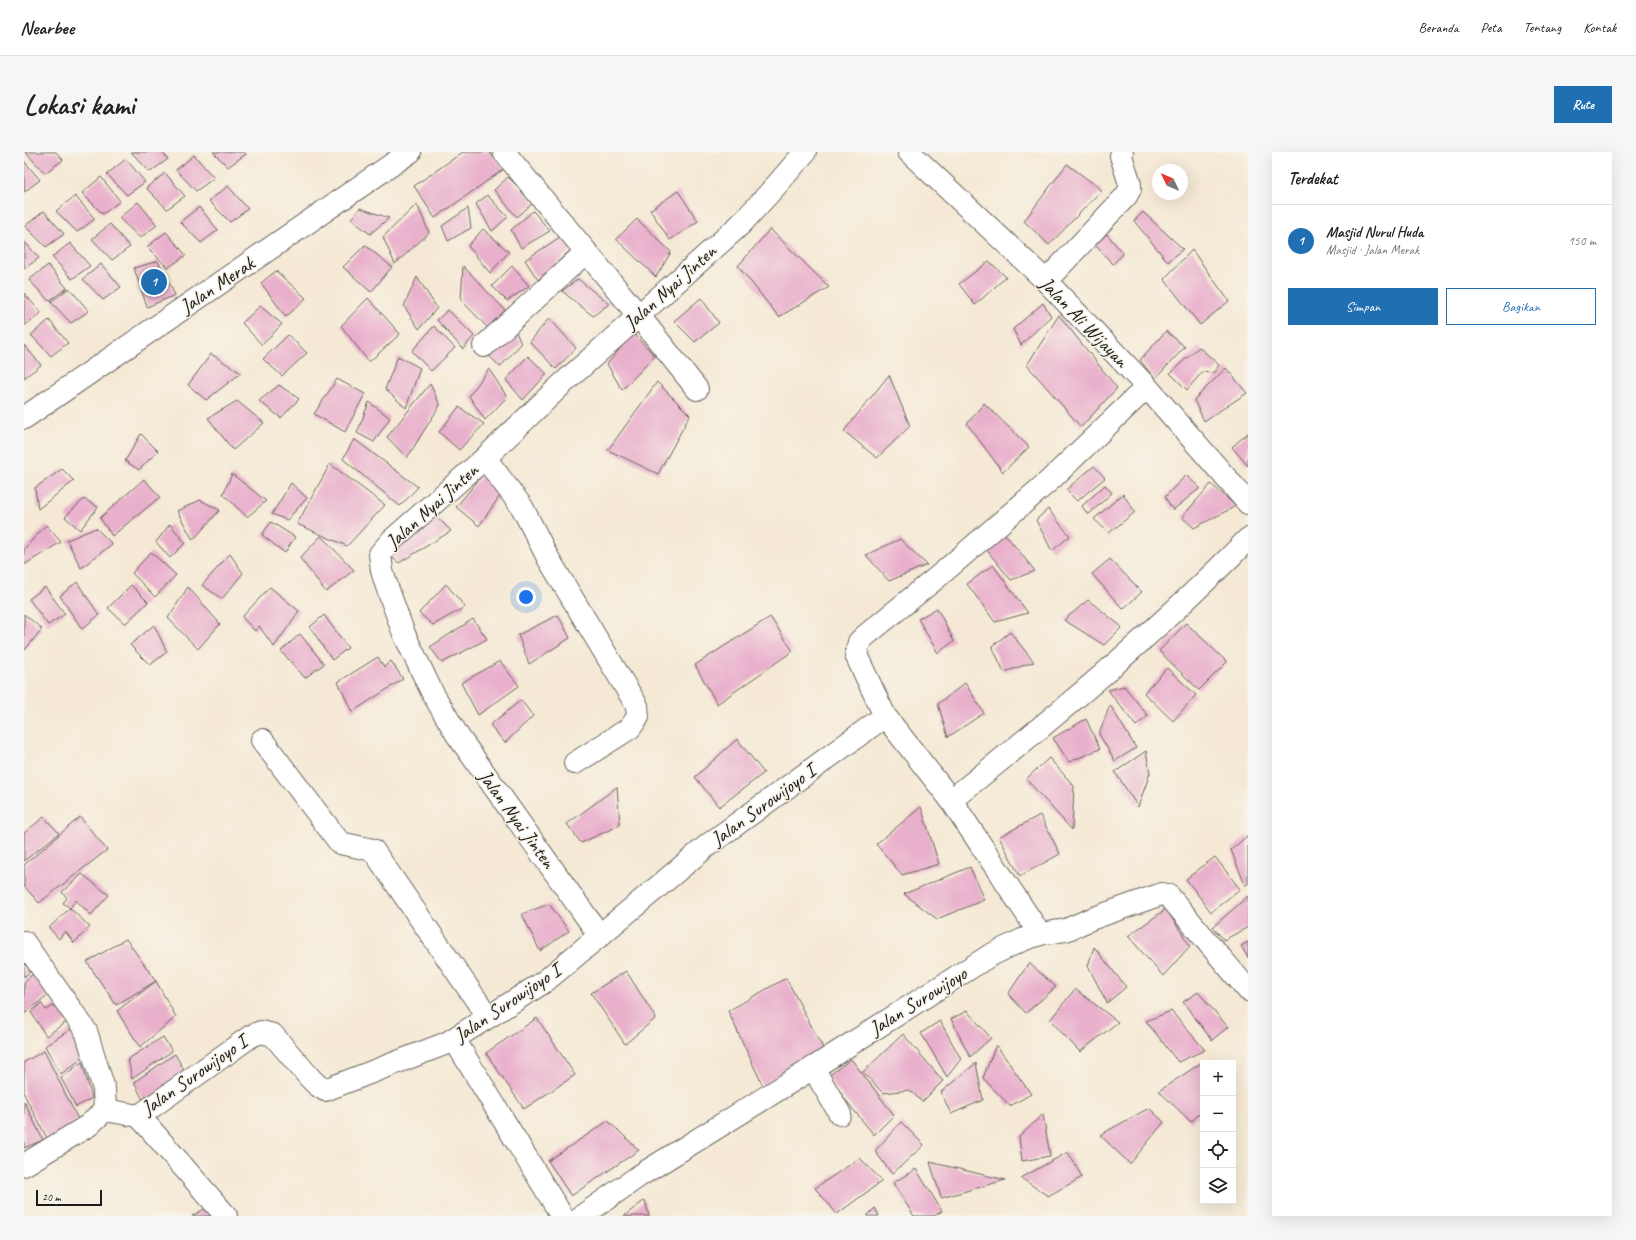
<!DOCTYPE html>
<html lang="id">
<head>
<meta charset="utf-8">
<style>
  :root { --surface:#fff; --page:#f6f6f6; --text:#222; --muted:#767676; --line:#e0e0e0; --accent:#1f6fb2 }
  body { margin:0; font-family:Caveat,sans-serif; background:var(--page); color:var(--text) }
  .controls { position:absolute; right:12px; bottom:12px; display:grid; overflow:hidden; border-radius:0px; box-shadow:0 4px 16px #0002 }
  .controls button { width:36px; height:36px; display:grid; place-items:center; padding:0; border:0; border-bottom:1px solid var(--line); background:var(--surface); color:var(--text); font:20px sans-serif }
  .compass { position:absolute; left:1128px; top:12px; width:36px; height:36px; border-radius:50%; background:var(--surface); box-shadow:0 4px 16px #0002; rotate:314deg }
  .scale { position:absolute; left:12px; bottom:10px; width:66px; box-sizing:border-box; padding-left:4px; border:2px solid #1c1c1c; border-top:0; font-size:11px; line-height:14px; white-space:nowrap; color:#1c1c1c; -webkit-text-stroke:3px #f7f3e8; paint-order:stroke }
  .you { position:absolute; left:502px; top:445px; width:14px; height:14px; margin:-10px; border:3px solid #fff; border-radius:50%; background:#1a73e8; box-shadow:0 0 0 6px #1a73e833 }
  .badge { display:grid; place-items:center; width:26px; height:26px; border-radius:50%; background:var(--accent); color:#fff; font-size:13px; font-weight:700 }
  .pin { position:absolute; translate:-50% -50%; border:2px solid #fff; box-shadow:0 1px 4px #0006 }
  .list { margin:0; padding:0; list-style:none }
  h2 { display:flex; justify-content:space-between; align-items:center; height:52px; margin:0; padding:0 16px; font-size:17px }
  h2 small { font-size:13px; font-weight:400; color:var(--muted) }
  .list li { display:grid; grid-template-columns:26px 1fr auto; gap:12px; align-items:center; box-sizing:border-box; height:72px; padding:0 16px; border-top:1px solid var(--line) }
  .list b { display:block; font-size:15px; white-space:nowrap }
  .list p { margin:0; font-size:13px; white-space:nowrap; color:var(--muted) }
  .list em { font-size:13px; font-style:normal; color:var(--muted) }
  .actions { display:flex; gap:8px; padding:12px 16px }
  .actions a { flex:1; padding:9px 0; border:1px solid var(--accent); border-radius:0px; text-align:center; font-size:14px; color:var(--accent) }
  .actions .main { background:var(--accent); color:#fff }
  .icon { flex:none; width:22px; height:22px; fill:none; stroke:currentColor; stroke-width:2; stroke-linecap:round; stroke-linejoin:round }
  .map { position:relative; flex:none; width:1224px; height:1064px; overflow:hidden; border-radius:0px }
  header { display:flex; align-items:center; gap:24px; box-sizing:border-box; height:56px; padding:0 20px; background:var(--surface); border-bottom:1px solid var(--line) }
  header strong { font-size:19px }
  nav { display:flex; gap:22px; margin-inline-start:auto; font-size:14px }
  .intro { display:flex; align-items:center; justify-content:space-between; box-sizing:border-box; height:96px; padding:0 24px }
  h1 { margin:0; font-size:28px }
  .button { padding:10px 18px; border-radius:0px; background:var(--accent); color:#fff; font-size:14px; font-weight:700 }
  main { display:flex; gap:24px; padding:0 24px }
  aside { flex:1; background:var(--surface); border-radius:0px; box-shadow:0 4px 16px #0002 }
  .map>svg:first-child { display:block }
  .building { fill:#e9b0cc }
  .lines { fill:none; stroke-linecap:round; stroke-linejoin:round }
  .minor-casing { stroke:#68645d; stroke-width:24 }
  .minor { stroke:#fff; stroke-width:22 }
  .labels { text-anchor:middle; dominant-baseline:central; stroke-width:3; stroke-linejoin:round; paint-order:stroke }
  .street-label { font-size:20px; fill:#1c1c1c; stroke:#f7f3e8 }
</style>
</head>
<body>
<header>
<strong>Nearbee</strong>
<nav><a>Beranda</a><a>Peta</a><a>Tentang</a><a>Kontak</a></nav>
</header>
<div class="intro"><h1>Lokasi kami</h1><a class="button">Rute</a></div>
<main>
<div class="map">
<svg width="1224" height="1064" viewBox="0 0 1224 1064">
  <rect width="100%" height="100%" fill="#f7f3e8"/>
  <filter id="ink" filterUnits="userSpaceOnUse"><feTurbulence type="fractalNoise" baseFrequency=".025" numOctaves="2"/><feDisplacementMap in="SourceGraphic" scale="8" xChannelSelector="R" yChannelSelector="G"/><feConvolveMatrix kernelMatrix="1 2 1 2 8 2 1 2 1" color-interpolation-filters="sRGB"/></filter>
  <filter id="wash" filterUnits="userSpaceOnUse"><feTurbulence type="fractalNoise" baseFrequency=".012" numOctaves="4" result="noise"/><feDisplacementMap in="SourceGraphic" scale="16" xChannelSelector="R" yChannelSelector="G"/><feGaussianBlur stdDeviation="0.9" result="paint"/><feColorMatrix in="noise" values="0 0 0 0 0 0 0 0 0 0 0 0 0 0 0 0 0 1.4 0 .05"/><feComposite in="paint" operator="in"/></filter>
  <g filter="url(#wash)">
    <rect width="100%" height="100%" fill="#f5e9d5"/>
    <g id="blocks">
      <!-- building -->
      <g class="building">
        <polygon points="1,0 32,0 39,8 21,21"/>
        <polygon points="107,0 138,0 144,7 126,20"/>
        <polygon points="189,0 220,0 222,2 204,15"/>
        <polygon points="439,0 465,0 480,17 411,66 390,34"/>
        <polygon points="170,3 190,26 172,39 152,18"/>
        <polygon points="102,7 121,30 103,43 83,22"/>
        <polygon points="0,9 16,28 0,40"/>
        <polygon points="1043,12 1078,38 1025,93 1000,69"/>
        <polygon points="141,21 161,44 143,57 122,36"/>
        <polygon points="77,25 96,49 79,62 58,41"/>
        <polygon points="484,25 510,50 493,65 470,38"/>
        <polygon points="204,34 224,57 206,70 185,49"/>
        <polygon points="654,39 674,69 646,88 626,58"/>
        <polygon points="463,43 484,65 468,79 452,52"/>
        <polygon points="51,44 71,67 53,80 32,59"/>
        <polygon points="114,50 133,73 116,86 95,66"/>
        <polygon points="393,52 405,81 371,112 359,85"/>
        <polygon points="175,55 194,78 177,91 156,70"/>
        <polygon points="336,56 365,66 346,82 327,67"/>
        <polygon points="444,56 447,76 424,89 418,74"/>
        <polygon points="20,59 40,82 22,95 1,74"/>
        <polygon points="509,59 526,79 497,96 487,78"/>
        <polygon points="1119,60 1159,97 1144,110 1110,69"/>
        <polygon points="613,67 647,100 632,125 592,87"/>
        <polygon points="86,72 106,95 88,108 68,87"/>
        <polygon points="459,77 485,100 466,121 444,94"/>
        <polygon points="746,77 805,135 755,165 714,114"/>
        <polygon points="142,80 162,103 144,116 123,95"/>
        <polygon points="1083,82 1099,102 1089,112 1071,93"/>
        <polygon points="536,85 548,97 514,128 501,108"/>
        <polygon points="0,89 15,106 0,117"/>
        <polygon points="46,91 66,114 48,127 28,105"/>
        <polygon points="341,93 368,115 347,140 319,115"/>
        <polygon points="1168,98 1205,149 1176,173 1140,127"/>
        <polygon points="134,109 151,143 123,155 110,116"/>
        <polygon points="965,109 982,125 951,153 935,132"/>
        <polygon points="77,112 97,135 79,148 59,127"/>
        <polygon points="24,113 43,136 25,149 5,128"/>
        <polygon points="439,114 481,158 465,177 437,148"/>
        <polygon points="488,114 505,134 483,149 468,134"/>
        <polygon points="252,119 282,146 262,165 237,131"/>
        <polygon points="393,125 413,156 395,177 380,154"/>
        <polygon points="554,127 585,152 569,164 538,139"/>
        <polygon points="45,136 65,159 47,171 27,150"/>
        <polygon points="0,141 17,161 0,174"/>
        <polygon points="344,146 376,182 345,210 317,174"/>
        <polygon points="677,146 695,171 671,190 650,169"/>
        <polygon points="1019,151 1027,164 997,193 989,177"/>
        <polygon points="236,154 258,172 238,193 218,171"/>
        <polygon points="424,158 450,184 439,197 413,168"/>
        <polygon points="1035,163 1093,236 1057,275 1003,213"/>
        <polygon points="525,166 552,196 532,217 506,190"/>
        <polygon points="25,168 44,191 27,204 7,183"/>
        <polygon points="488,170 497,192 476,215 460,198"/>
        <polygon points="410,174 431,196 407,219 388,199"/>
        <polygon points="1142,179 1161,195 1131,227 1116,208"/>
        <polygon points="609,181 631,204 598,238 583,212"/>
        <polygon points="264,183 283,201 258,224 239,207"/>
        <polygon points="0,193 17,213 0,226"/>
        <polygon points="1175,195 1195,213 1189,221 1178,220 1163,238 1146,221"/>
        <polygon points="187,202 217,221 182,248 164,233"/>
        <polygon points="374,204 396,216 382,256 361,237"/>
        <polygon points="504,204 523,222 499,248 482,228"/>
        <polygon points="1202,216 1223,241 1180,269 1170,248"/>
        <polygon points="465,217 483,245 461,268 445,244"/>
        <polygon points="865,223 886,274 853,306 820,279"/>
        <polygon points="313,227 341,242 321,280 290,262"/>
        <polygon points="633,230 666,263 634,322 584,298"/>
        <polygon points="406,232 416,253 383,306 363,285"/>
        <polygon points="255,233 275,247 257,266 235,249"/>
        <polygon points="213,249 240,271 209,298 184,266"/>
        <polygon points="345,250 366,266 350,290 333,281"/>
        <polygon points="960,251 1005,295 979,320 943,272"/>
        <polygon points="435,255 460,272 435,298 415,280"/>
        <polygon points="1224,281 1224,314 1208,295"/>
        <polygon points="117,282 134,299 115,318 101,309"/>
        <polygon points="330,287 394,335 376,354 319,307"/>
        <polygon points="306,312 361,353 323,394 273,372"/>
        <polygon points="1070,314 1081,326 1053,349 1042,338"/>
        <polygon points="38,317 50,329 14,357 11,336"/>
        <polygon points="462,319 478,341 455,374 432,355"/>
        <polygon points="208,322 242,349 223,365 199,342"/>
        <polygon points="1162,323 1176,336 1149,358 1141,345"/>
        <polygon points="120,327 136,345 88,384 76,366"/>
        <polygon points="267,331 283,346 263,368 248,362"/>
        <polygon points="1187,332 1212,354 1170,376 1158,365"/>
        <polygon points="1081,333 1088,341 1064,363 1058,354"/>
        <polygon points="1099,342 1111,360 1085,381 1070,367"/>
        <polygon points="60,347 74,355 56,378 41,365"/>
        <polygon points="176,348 196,358 169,388 153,359"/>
        <polygon points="1024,357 1046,384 1028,399 1012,368"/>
        <polygon points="408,360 427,379 375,411 362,401"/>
        <polygon points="247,370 271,385 261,401 238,383"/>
        <polygon points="146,372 161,391 146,406 132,390"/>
        <polygon points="22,373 37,390 0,413 0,397"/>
        <polygon points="72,376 88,392 57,416 43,388"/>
        <polygon points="981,382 1011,419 987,428 962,397"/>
        <polygon points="297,384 330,418 302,440 276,406"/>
        <polygon points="876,387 903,413 865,429 842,403"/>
        <polygon points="127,400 152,423 131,445 108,421"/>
        <polygon points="206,402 219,421 198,447 178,433"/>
        <polygon points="1086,407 1118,440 1099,457 1068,422"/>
        <polygon points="969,413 1004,461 971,470 943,432"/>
        <polygon points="53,430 75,463 58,477 36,444"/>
        <polygon points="422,432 441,455 409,473 395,461"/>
        <polygon points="107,433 124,450 101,472 84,456"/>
        <polygon points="21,435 41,462 24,473 5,447"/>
        <polygon points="164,435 196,472 174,497 144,466"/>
        <polygon points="246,435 275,459 250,495 235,474 231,479 218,465"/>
        <polygon points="1064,448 1098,475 1080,493 1040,468"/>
        <polygon points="913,456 930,489 914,501 894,467"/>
        <polygon points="0,462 18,477 0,499"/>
        <polygon points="300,463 324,496 308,508 286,475"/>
        <polygon points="534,463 546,486 505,512 494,483"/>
        <polygon points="746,465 769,499 693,552 671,513"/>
        <polygon points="449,467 463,487 418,511 406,495"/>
        <polygon points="1162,471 1203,510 1175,538 1135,499"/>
        <polygon points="130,473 143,500 126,513 106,493"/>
        <polygon points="986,480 1010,510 980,520 968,494"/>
        <polygon points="276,482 300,512 281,526 257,499"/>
        <polygon points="354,505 360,515 367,509 379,527 328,560 314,530"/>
        <polygon points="476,509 495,534 454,563 437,531"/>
        <polygon points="1143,516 1172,543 1149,569 1120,541"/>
        <polygon points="941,531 960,561 924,585 914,552"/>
        <polygon points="1100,534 1124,564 1112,574 1084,538"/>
        <polygon points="497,548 509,564 481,591 466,573"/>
        <polygon points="1086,553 1112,596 1091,609 1075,582"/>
        <polygon points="1062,567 1076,597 1045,610 1029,586"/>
        <polygon points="713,587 740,621 695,655 671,625"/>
        <polygon points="1122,599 1126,621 1114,655 1091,620"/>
        <polygon points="1025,606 1050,634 1048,678 1002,627"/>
        <polygon points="593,635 596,673 557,691 543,672"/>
        <polygon points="897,655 915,712 878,723 852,692"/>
        <polygon points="1016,663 1036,702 996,724 975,685"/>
        <polygon points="20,665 35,681 0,709 0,681"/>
        <polygon points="56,665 83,698 15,751 0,734 0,713"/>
        <polygon points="1224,683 1224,732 1221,733 1207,698"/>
        <polygon points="1191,705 1216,737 1187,760 1162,727"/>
        <polygon points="946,715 960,748 913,767 880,742"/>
        <polygon points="58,722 85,743 67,763 52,748 46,756 39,751 43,746 38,740"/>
        <polygon points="1224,744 1224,775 1200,788 1189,775"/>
        <polygon points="525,752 545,779 516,799 498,762"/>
        <polygon points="46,756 66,775 50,791 41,779 35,787 25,776"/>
        <polygon points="1142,757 1166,794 1139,824 1104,784"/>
        <polygon points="102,787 132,829 152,865 116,895 93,859 132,829 92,853 63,810"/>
        <polygon points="1224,790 1224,806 1217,794"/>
        <polygon points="1070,795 1102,835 1083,851 1064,814"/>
        <polygon points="0,811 7,819 0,825"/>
        <polygon points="1005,811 1032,835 1002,861 984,842"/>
        <polygon points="602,819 632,866 601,892 567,841"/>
        <polygon points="10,821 26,841 0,862 0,830"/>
        <polygon points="762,826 801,900 739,934 704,859"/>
        <polygon points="1051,837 1094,870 1056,900 1026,868"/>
        <polygon points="1174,840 1204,875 1188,888 1159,850"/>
        <polygon points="37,850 47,867 22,884 7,860 17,851 22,858"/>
        <polygon points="943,859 967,886 946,905 927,867"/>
        <polygon points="1147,859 1181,898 1154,910 1122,869"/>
        <polygon points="513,866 551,923 500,957 462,901"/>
        <polygon points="916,869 937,907 923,925 897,881"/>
        <polygon points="47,877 63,903 37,922 21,894"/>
        <polygon points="879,882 919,929 898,950 886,938 859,941 839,920"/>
        <polygon points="139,885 148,899 108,927 104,907"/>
        <polygon points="972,893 1007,942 986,954 959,926"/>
        <polygon points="20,899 54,967 25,990 0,942 0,910"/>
        <polygon points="151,902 161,920 121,952 110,930"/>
        <polygon points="827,907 870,963 850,983 803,925"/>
        <polygon points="1180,909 1183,911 1179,911 1179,958 1167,970 1135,939"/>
        <polygon points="58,910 68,946 52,955 37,926"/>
        <polygon points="952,911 959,948 927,962 917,940"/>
        <polygon points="0,949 19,988 0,996"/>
        <polygon points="1125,956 1140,970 1106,1012 1076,983"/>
        <polygon points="1019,962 1026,1004 998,1009 995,985"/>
        <polygon points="584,969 615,998 547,1044 524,1009"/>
        <polygon points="877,970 900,993 868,1022 851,999"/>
        <polygon points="1044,1000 1058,1025 1024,1044 997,1026"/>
        <polygon points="836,1006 858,1029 813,1062 791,1036"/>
        <polygon points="906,1010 981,1028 917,1046"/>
        <polygon points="892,1017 918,1059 910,1064 890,1064 869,1031"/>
        <polygon points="621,1048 625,1064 600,1064"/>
        <polygon points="851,1056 855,1064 843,1064"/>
        <polygon points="180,1057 187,1064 168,1064"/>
      </g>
    </g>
  </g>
  <g filter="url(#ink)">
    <use href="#blocks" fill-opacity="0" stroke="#68645d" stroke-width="1"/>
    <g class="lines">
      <!-- minor casing -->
      <g class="minor-casing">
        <g id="minor">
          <polyline points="480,0 615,164 673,237"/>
          <polyline points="885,0 1022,129 1123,235 1224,351"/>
          <polyline points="1022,129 1102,44 1106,37 1106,32 1097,4 1098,0"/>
          <polyline points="460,194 562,100"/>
          <polyline points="0,266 386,0"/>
          <polyline points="461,306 498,355 524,406 613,554 614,565 606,576 551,611"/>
          <polyline points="238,588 316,691 349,698 464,865"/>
          <path d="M927,648C1030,566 1132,481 1224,387"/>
          <polyline points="1016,782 927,648 861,564 832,503 835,490 841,484 916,423 1025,329 1123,235"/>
          <polyline points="576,784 434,584 409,542 380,482 363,435 358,419 356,402 368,388 461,306 535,235 717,72 750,36 781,0"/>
          <polyline points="0,790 62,879 80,937 81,958 65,973 0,1013"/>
          <polyline points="430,887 538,1064"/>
          <polyline points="789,916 816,962"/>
          <polyline points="81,958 115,964 227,884 237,880 249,883 287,927 293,933 301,938 423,891 520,830 684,693 861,564"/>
          <polyline points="115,964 202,1064"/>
          <polyline points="558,1064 615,1024 789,916 965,804 998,788 1016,782 1042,778 1067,767 1132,744 1138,742 1144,743 1224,838"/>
        </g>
      </g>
      <!-- minor -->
      <use href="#minor" class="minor"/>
    </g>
  </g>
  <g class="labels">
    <!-- street labels -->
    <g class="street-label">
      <text transform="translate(193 133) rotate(-34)">Jalan Merak</text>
      <text transform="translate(646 135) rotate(-42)">Jalan Nyai Jinten</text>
      <text transform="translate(1060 170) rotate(46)">Jalan Ali Wijayan</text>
      <text transform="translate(408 354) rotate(-42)">Jalan Nyai Jinten</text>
      <text transform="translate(739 653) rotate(-36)">Jalan Surowijoyo I</text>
      <text transform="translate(493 667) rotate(54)">Jalan Nyai Jinten</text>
      <text transform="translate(894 849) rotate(-32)">Jalan Surowijoyo</text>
      <text transform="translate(483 851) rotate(-34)">Jalan Surowijoyo I</text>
      <text transform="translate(170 923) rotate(-35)">Jalan Surowijoyo I</text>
    </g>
  </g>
</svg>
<div class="controls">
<button>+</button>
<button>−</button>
<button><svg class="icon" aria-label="locate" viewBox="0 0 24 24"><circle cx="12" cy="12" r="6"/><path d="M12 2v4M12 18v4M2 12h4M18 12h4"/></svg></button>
<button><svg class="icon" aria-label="layers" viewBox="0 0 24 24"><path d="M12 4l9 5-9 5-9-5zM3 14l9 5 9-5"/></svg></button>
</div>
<svg class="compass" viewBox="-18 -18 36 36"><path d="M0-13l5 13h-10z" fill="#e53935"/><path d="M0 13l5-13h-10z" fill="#767676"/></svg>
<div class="scale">20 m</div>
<div class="you"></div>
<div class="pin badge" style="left:130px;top:130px">1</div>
</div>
<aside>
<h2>Terdekat<small></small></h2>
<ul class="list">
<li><span class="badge">1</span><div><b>Masjid Nurul Huda</b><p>Masjid · Jalan Merak</p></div><em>150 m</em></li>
</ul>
<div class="actions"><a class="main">Simpan</a><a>Bagikan</a></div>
</aside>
</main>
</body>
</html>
